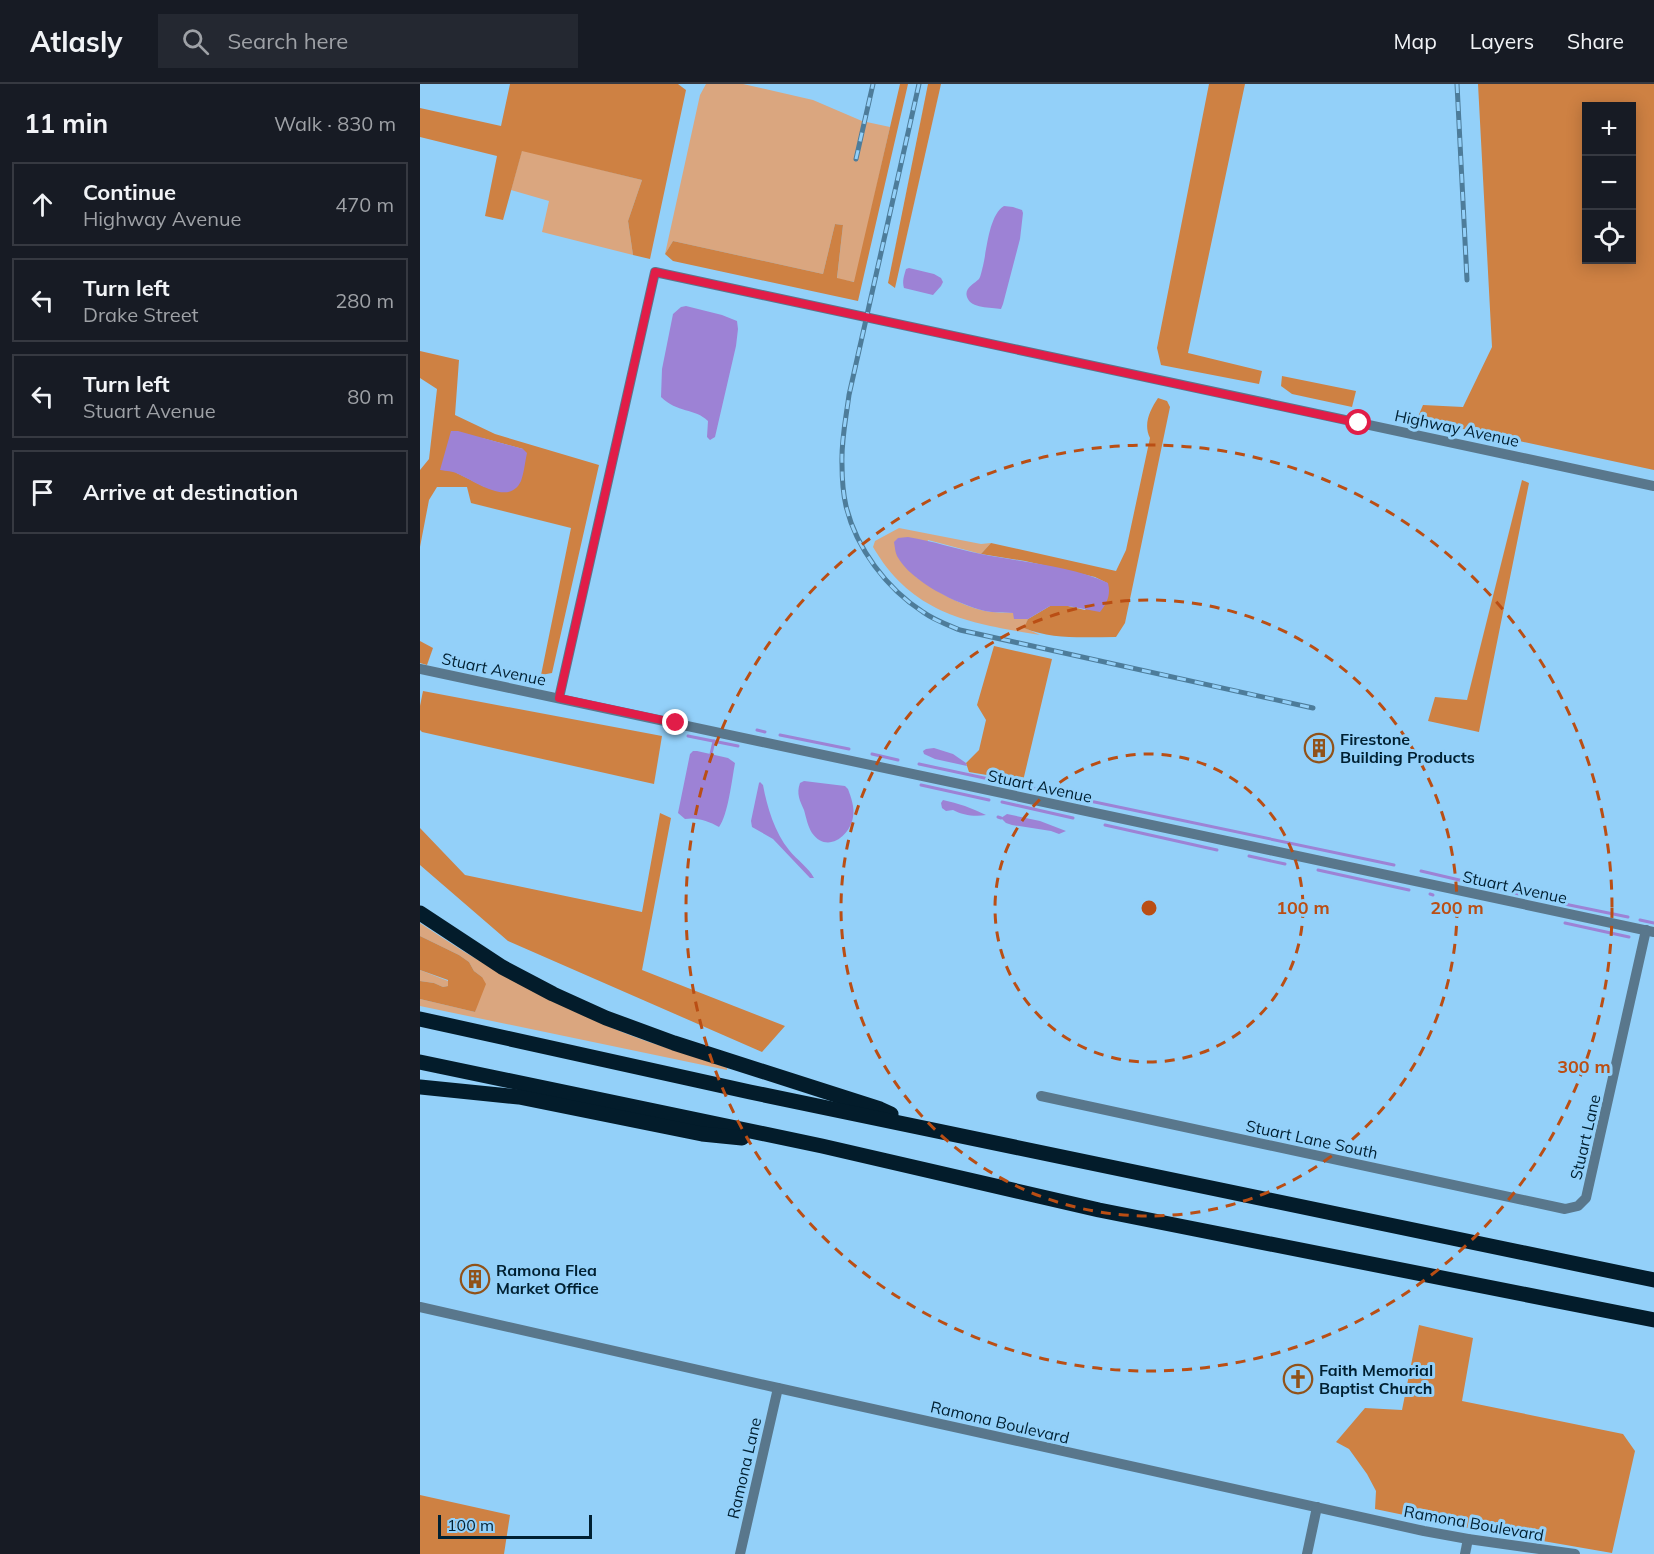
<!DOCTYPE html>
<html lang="en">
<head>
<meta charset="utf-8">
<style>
  :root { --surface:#171b24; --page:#242831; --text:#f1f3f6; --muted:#9ea1a6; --line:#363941 }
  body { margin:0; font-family:Mulish,sans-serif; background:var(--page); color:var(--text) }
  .controls { position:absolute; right:18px; top:18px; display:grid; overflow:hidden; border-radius:0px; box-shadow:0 3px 15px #0003 }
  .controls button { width:54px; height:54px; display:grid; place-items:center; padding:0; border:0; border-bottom:2px solid var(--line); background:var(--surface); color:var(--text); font:30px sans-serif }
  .scale { position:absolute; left:18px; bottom:15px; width:154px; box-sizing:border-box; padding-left:6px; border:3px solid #002032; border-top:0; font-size:16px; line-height:21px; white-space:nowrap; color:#002032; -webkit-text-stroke:4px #93d0f9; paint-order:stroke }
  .stop { position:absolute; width:18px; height:18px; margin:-14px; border:4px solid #e11d48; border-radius:50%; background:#fff }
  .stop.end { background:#e11d48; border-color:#fff; box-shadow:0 2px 6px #0008 }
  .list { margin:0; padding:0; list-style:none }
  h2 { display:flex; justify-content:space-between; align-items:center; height:78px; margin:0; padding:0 24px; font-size:26px }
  h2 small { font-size:20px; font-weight:400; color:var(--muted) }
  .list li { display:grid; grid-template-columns:39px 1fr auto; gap:18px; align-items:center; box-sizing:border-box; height:84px; margin:0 12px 12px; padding:0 12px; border:2px solid var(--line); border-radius:0px }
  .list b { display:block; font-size:22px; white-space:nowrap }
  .list p { margin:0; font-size:20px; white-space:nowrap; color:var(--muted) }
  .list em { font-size:20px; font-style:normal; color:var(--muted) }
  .icon { flex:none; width:33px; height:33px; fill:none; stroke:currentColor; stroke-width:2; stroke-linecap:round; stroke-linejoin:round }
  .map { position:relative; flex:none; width:1234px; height:1470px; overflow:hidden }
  header { display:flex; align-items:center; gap:36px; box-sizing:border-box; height:84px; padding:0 30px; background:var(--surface); border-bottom:2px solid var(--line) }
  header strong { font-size:28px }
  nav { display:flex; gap:33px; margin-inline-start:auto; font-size:21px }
  .search { width:420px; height:54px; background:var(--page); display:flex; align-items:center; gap:15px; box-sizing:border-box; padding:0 21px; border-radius:0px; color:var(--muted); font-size:22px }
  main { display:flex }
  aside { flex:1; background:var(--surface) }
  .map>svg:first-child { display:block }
  .green { fill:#daa67f }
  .forest { fill:#ce8143; fill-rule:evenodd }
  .water { fill:#9d82d5 }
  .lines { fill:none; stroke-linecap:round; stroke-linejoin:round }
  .stream { stroke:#9d82d5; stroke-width:3 }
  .minor { stroke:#59778c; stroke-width:10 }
  .highway { stroke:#031c2b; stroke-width:15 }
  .rail-casing { stroke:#4d7c9a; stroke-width:5 }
  .rail { stroke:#93d0f9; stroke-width:3; stroke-dasharray:9; stroke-linecap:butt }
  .route { stroke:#e11d48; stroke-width:8 }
  .ring { fill:none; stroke:#ba4e14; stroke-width:3; stroke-dasharray:10 8 }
  .labels { text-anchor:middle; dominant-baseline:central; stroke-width:6; stroke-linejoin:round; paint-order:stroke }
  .street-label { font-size:16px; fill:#002032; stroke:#93d0f9 }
  .poi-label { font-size:16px; font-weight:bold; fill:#002032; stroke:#93d0f9; text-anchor:start }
  .centre { fill:#ba4e14; stroke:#93d0f9; stroke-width:3 }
  .ring-label { font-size:18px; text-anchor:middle; font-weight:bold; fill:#ba4e14; stroke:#93d0f9; stroke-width:6; stroke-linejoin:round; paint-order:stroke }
</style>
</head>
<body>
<header>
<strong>Atlasly</strong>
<div class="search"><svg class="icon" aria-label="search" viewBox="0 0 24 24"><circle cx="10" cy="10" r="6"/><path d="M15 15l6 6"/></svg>Search here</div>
<nav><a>Map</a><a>Layers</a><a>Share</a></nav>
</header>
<main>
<aside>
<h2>11 min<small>Walk · 830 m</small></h2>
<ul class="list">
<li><svg class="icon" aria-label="ahead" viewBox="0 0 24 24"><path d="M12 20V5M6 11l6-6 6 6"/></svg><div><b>Continue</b><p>Highway Avenue</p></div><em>470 m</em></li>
<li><svg class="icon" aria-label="left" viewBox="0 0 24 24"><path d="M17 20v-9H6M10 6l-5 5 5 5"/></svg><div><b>Turn left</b><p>Drake Street</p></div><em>280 m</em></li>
<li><svg class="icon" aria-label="left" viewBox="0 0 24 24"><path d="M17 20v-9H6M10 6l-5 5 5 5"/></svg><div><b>Turn left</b><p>Stuart Avenue</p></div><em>80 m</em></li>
<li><svg class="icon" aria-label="arrive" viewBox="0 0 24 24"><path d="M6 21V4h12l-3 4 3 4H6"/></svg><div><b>Arrive at destination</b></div></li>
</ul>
</aside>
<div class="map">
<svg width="1234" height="1470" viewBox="0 0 1234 1470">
  <rect width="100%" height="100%" fill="#93d0f9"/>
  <!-- green -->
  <g class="green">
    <polygon points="286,0 323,0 393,16 442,37 470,43 435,198 417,195 423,141 415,140 403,190 253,157 245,170 280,11"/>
    <polygon points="102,66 222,96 208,137 213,171 122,148 129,117 91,106"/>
    <path d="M479,444L561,460L571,459L561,470L508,456L496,493C518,508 539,521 565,527C574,529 584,528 594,529L595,535H608L605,544L620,551C549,539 493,531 453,463L455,457Z"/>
    <path d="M0,839C63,882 131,919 202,948C237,962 272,971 307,984V986L0,922V915L55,928L62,893L54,887L49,878L39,871L0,852Z"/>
    <polygon points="0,886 28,897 28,902 23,903 14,899 0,897"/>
  </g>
  <!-- forest -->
  <g class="forest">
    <polygon points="90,0 258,0 266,6 230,175 213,171 208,137 222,96 102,67 83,136 65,132 77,72 0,53 0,24 81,42"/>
    <polygon points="480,0 488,0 438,217 253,177 245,170 253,157 403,190 415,140 423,141 417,194 434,198"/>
    <polygon points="508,0 521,0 475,204 468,199"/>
    <polygon points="789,0 825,0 768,269 842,287 839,300 741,281 737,264"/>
    <path d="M1058,0H1234V386L997,335L1003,321L1043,323L1072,263ZM1166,22H1212V176H1166Z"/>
    <path d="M0,267L39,276L35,331L75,350L179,381L132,589L121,591L151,444L51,419L47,403H17L9,416L0,463V386L9,375L17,305L0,294ZM62,354L103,365L65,403L37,389Z"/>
    <polygon points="862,292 936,307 932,323 872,310 861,302"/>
    <path d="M738,314L747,317L750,323L705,539L696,553C665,553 633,556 604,544L608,535L630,522H648L665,526L687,499L675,493L605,477L561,470L571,459L696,487L706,466L730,354C723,340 730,326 738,314Z"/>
    <polygon points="1102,396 1109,399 1059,648 1008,637 1015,613 1047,616"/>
    <polygon points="0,557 13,564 7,581 0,579"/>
    <polygon points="574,562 632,575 603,697 549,688 546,679 559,666 566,636 557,621"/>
    <polygon points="3,607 242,652 234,700 2,648 0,646 0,622"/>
    <polygon points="240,729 251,734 222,886 365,942 342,968 88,857 0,781 0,744 45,791 222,828"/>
    <polygon points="0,852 39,871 49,878 54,887 62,893 66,900 55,928 0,915 0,897 14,899 23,903 28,902 28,896 0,886"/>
    <polygon points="999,1241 1053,1254 1042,1317 1203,1350 1215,1367 1192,1469 1047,1444 955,1425 956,1407 947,1390 929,1365 916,1358 945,1324 982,1326"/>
    <polygon points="0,1411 90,1431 84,1470 0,1470"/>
  </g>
  <!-- water -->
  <g class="water">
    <path d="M584,122L593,123L602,126L603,129L600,155L583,220L581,225C571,223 551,225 547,213C544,204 554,200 559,195C561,192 562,185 563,182C567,165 569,131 584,122Z"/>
    <path d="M489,184L514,190L521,194L523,198L521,202L513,211L484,204C482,197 484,192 486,185Z"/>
    <path d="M266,222L302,231L317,237L318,245L316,262L295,353L290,356L287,353L288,337C275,324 257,329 241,313L242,285L253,230L261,223Z"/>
    <path d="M31,347H38L103,365L107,369C105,378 104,389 101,397C89,423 55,397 38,390C33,387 26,387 20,386Z"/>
    <path d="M488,453C513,457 536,465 561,470C601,478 651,482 688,499C691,511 687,519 680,528L648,522H630L608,535H594L593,529C584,528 574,529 565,527C537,520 491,498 477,472C475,468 475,463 474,458L478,454Z"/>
    <polygon points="514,664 533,670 546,679 547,682 515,675 504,670 503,667 506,665"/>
    <path d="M273,667H277L308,674L315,679C312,695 308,731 299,743C288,737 278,733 265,735L258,729L270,670Z"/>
    <path d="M384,697L425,702L428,705C431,713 435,724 433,733C430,752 407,770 392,749C388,743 386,733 384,726C380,717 376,710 380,699Z"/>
    <path d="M340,698L343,701C347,723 355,749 369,766C377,776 389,784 394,794H390L353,755L332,743L331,737L339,699Z"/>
    <path d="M523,716C538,719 552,724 566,731C555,733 542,731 533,726L526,727L522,724L521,719Z"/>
    <polygon points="587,730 620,737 646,747 639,750 631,747 592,741 586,739 581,734"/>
  </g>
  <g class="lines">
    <!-- stream -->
    <g class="stream">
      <polyline points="337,646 345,648"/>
      <polyline points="360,651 429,665"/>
      <polyline points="268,652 318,662"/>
      <polyline points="291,670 294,657"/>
      <polyline points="452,670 478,676"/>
      <polyline points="499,680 615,705"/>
      <polyline points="501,701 569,716"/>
      <polyline points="646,712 974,781"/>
      <polyline points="582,718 653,734"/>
      <polyline points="578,733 581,734"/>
      <polyline points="685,741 797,766"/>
      <polyline points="829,772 865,780"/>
      <polyline points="898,786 989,806"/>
      <polyline points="1001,787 1099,810"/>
      <polyline points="1010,810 1013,811"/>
      <polyline points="1125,816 1208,833"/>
      <polyline points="1220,836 1234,839"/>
      <polyline points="1145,839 1209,853"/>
    </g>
    <!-- minor -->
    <g class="minor">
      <polyline points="0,585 1234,848"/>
      <polyline points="139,614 235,188 1234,402"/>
      <polyline points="621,1012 1145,1125 1158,1122 1166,1114 1226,846"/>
      <polyline points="0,1223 358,1304 1004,1447 1048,1455 1155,1470"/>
      <polyline points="320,1470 358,1304"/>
      <polyline points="887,1470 897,1423"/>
      <polyline points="1045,1470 1048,1455"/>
    </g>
    <!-- highway -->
    <g class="highway">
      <polyline points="0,829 82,883 133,910 186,934 254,959 460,1025 471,1030"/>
      <polyline points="0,935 330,1008 1234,1196"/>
      <polyline points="0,978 402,1062 679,1126 1234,1236"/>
      <polyline points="0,1003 99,1013 282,1050 322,1054"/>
    </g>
    <!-- rail casing -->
    <g class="rail-casing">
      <g id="rail">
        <path d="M499,0L429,311C426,334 421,357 422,380C422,393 423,409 426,422C436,464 467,505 503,528C514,536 528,541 540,546L893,624"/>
        <polyline points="1037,0 1047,196"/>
        <polyline points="436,75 453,0"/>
      </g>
    </g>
    <!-- rail -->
    <use href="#rail" class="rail"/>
  </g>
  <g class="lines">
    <!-- route -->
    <polyline class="route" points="256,639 139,614 235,188 939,339"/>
  </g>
  <!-- distance rings -->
  <g class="ring">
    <circle cx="729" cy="824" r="154"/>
    <circle cx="729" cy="824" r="308"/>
    <circle cx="729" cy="824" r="463"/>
  </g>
  <!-- icons -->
  <defs>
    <g id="building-ring" transform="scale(1.5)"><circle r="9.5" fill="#93d0f9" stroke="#915219" stroke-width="1.5"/><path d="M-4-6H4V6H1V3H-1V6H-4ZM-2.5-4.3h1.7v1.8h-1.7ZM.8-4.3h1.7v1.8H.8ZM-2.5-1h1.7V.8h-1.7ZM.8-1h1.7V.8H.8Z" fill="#915219"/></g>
    <g id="church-ring" transform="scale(1.5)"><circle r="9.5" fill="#93d0f9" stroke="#915219" stroke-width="1.5"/><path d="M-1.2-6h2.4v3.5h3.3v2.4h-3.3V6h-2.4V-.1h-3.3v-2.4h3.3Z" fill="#915219"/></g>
  </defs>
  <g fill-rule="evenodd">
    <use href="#building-ring" x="899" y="664"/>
    <use href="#building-ring" x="55" y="1195"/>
    <use href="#church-ring" x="878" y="1295"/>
  </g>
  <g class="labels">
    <!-- street labels -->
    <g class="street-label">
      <text transform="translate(1037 344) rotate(12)">Highway Avenue</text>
      <text transform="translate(74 585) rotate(12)">Stuart Avenue</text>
      <text transform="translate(620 702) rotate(12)">Stuart Avenue</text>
      <text transform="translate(1095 803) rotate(12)">Stuart Avenue</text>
      <text transform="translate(1165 1053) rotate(-77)">Stuart Lane</text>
      <text transform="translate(892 1055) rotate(12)">Stuart Lane South</text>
      <text transform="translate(580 1338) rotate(13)">Ramona Boulevard</text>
      <text transform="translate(324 1384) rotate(-77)">Ramona Lane</text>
      <text transform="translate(1054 1439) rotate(10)">Ramona Boulevard</text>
    </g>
    <!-- poi labels -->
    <g class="poi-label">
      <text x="920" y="655">Firestone<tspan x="920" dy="18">Building Products</tspan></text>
      <text x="76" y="1186">Ramona Flea<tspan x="76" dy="18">Market Office</tspan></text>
      <text x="899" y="1286">Faith Memorial<tspan x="899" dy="18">Baptist Church</tspan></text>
    </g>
  </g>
  <circle cx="729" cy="824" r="9" class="centre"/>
  <g class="ring-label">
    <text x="883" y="830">100 m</text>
    <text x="1037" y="830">200 m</text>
    <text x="1164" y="989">300 m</text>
  </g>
</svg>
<div class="controls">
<button>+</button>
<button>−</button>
<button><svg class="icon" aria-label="locate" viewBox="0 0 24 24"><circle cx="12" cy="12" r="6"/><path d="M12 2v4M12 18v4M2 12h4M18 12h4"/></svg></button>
</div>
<div class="scale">100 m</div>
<div class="stop" style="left:939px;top:339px"></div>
<div class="stop end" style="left:256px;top:639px"></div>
</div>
</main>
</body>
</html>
